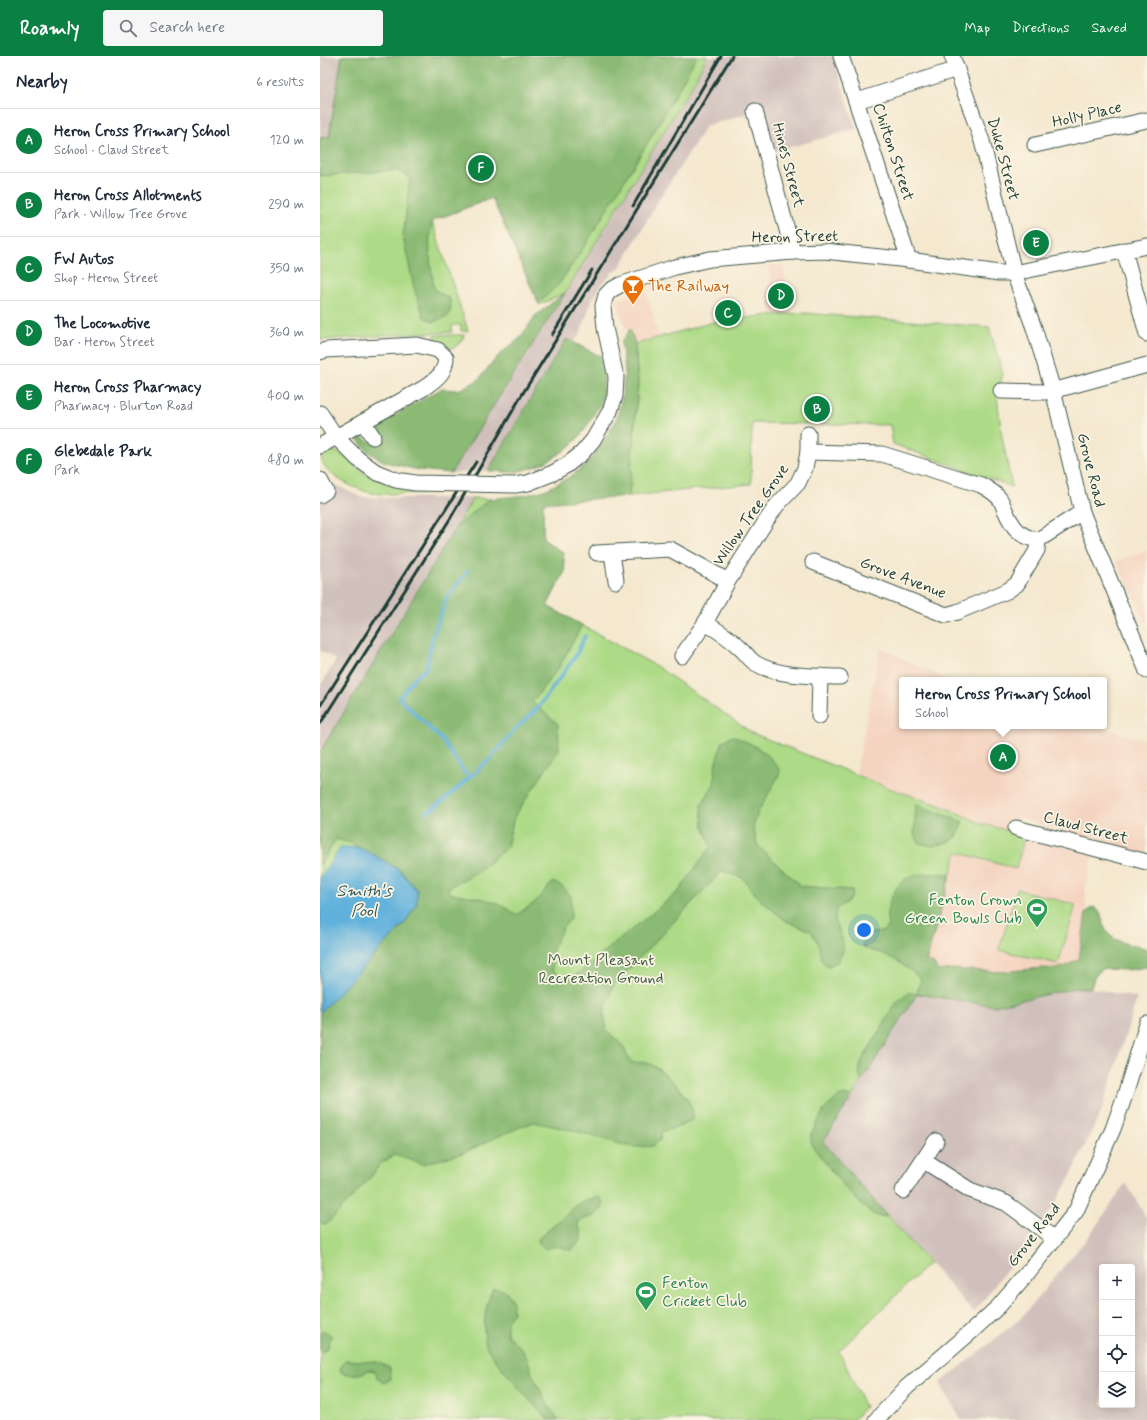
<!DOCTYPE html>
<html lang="en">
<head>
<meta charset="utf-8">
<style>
  :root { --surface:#fff; --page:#f6f6f7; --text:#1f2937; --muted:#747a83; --line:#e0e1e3; --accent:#0b8043 }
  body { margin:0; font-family:Mynerve,sans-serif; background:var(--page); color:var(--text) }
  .controls { position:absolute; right:12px; bottom:12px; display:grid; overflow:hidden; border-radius:4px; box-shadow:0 2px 10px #0003 }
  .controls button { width:36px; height:36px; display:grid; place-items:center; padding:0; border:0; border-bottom:1px solid var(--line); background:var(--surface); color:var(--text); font:20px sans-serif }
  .you { position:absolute; left:544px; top:874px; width:14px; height:14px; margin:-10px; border:3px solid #fff; border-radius:50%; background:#1a73e8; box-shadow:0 0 0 6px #1a73e833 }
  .badge { display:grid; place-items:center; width:26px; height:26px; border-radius:50%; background:var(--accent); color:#fff; font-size:13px; font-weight:700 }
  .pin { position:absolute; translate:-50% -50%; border:2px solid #fff; box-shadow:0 1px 4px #0006 }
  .popup { position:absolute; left:579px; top:621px; width:208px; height:52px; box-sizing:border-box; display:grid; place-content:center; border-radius:4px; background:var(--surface); filter:drop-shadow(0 1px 3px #0005); font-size:13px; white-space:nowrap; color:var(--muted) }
  .popup b { font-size:15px; color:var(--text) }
  .popup::after { content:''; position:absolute; left:50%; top:100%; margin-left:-8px; border:8px solid transparent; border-top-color:var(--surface) }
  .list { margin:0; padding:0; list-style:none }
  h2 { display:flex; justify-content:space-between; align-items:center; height:52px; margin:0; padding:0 16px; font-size:17px }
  h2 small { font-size:13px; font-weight:400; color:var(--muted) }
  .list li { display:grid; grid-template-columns:26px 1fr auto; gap:12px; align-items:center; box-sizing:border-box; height:64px; padding:0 16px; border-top:1px solid var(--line) }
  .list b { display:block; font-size:15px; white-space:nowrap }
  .list p { margin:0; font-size:13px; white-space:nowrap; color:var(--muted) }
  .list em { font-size:13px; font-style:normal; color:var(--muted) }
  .icon { flex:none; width:22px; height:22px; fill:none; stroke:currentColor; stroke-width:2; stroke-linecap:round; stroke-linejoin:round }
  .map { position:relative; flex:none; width:827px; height:1364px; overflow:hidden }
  header { display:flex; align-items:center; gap:24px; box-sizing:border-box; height:56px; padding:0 20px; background:var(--accent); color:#fff }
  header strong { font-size:19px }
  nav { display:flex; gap:22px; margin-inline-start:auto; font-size:14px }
  .search { width:280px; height:36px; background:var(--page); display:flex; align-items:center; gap:10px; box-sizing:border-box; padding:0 14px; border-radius:4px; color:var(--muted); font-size:15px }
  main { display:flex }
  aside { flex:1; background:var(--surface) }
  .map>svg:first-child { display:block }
  .built { fill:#f4d3c0 }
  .industrial { fill:#d0c0bc; fill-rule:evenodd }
  .green { fill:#adda86; stroke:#668c5d }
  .forest { fill:#8aba73; stroke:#547c54 }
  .water { fill:#60b1db; stroke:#407788 }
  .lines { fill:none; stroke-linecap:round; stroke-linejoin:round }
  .stream { stroke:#60b1db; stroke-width:3.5 }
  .minor-casing { stroke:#3f574b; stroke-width:17 }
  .minor { stroke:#fff; stroke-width:15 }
  .rail { stroke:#1f3d34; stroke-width:3 }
  .minor-bridge-casing { stroke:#3f574b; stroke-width:17; stroke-linecap:butt }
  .minor-bridge { stroke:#fff; stroke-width:15 }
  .labels { text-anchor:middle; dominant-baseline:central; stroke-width:3.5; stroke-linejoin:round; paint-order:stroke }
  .street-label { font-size:16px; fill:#1f3d34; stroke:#fcf5e5 }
  .food-label { font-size:16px; fill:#c56008; stroke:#fcf5e5; text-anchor:start }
  .leisure-label { font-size:16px; fill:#27864d; stroke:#fcf5e5; text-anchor:end }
  .park-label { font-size:16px; fill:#3b5c44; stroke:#fcf5e5 }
  .water-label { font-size:17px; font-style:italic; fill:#2f5a5e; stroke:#fcf5e5 }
</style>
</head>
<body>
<header>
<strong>Roamly</strong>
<div class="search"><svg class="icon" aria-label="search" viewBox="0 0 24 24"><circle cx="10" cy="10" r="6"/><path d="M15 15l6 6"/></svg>Search here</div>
<nav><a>Map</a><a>Directions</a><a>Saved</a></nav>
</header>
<main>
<aside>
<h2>Nearby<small>6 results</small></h2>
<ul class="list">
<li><span class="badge">A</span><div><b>Heron Cross Primary School</b><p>School · Claud Street</p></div><em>120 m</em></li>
<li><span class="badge">B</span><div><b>Heron Cross Allotments</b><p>Park · Willow Tree Grove</p></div><em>290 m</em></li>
<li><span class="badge">C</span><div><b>FW Autos</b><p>Shop · Heron Street</p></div><em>350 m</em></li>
<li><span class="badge">D</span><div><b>The Locomotive</b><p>Bar · Heron Street</p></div><em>360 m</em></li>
<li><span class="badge">E</span><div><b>Heron Cross Pharmacy</b><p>Pharmacy · Blurton Road</p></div><em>400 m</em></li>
<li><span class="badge">F</span><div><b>Glebedale Park</b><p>Park</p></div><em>480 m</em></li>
</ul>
</aside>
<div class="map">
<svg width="827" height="1364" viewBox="0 0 827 1364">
  <rect width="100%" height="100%" fill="#fcf5e5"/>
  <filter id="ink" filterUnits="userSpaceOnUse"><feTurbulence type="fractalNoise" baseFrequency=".025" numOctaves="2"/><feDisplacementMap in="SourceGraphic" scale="8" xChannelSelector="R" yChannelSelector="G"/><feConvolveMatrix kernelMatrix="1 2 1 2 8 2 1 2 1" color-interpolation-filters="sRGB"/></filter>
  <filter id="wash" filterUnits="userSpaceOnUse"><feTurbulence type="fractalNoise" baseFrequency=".012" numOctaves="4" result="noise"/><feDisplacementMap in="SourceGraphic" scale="16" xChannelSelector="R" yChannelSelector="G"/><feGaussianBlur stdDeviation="0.9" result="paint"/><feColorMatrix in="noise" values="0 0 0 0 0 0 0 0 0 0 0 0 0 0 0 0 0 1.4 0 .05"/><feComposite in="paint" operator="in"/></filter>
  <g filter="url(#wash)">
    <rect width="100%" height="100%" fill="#f4e8cf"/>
    <!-- built -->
    <g class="built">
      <polygon points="449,209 464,209 466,258 450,259"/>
      <polygon points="326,235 339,281 315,288 310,273 306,274 297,244"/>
      <polygon points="827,494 827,567 796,505"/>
      <polygon points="560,592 628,624 582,624 582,670 769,670 827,684 827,799 698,762 692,776 655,765 536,718"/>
      <polygon points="704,782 774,797 765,831 766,857 759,903 746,910 736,913 723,912 681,916 633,913 618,915 613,907 602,920 637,796 696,813"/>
    </g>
    <!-- industrial -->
    <g class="industrial">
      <polygon points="0,0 22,0 9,82 0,82"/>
      <polygon points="387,0 513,0 536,73 456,95 443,53 386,70 343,137 298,214 292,216 290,220 282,227 272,244 260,278 254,286 280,300 284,318 282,342 272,362 258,383 239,399 217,410 197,416 168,415 131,417 279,183 373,28"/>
      <polygon points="13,428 41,441 67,442 153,442 55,608 0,696 0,630 16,604 0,594 0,447 17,436"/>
      <polygon points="756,932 771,932 817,942 782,1054 749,1123 734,1150 654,1257 503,1086 597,938 675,950"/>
      <path d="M806,1127L827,1163V1364H641L620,1327L700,1263L769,1180ZM782,1211H812V1349H782Z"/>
    </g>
    <!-- green -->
    <g class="green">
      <polygon points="22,0 387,0 373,28 245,237 219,249 172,142 112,165 148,275 141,275 141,269 132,269 132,276 88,278 0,284 0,82 9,81"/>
      <polygon points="484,257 669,271 683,318 677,339 681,375 692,431 573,388 570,369 432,367 431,428 309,440 318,328 315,288 397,265 450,259"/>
      <path d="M115,279H145C135,296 130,294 114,286Z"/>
      <path d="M10,394C27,397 36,414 51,421C69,430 90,433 109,436C93,436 75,439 59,438C42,437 1,420 1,399L4,396Z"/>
      <polygon points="153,442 223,447 223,483 243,497 245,515 227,550 336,610 432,677 569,732 624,751 663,768 689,775 704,782 696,813 637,796 597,938 503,1086 609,1207 519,1295 545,1351 533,1364 0,1364 0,696 55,608"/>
      <polygon points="697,833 756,849 738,908 679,894"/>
    </g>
    <!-- forest -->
    <g class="forest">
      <path d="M22,0H179L183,4L199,0H377L334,76L266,188L239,228L219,247L172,142L112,165C107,188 111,210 114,233L130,243L131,253L128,260L113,266L104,261L94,232L83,181L90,122L76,114L0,120V82L9,81Z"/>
      <polygon points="245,237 131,417 99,414 65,406 48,396 38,384 39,379 49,386 60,380 58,369 121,333 138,334 157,325 179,299 200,282 215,260"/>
      <path d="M310,273L315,288L318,328L309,440L223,447V483L243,497L245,515L227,550L262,569L238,613L212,646L238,668L239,694L194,761L187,791L159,815L128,832L129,837C155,841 175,842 196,859L214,847L233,826L243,831L251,841V862L242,873L233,893L232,914L242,922L255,920L359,835L391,790L383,771L381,749L394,728L396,705L403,685L413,680C432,688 450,696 460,715L458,721L438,756L433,773L438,790L481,830L532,834C535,844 523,848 516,853L515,865L523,885V896L517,906L509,910C497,905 502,896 498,887C496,883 493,879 491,875L466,865L439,843L423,822L402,815L293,930L284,957L287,975L304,991L307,1000L313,1007C316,1007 320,1006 323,1006C338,1007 368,1039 372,1053C373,1056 373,1060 373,1063C363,1070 354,1073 342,1075L340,1084L333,1090L320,1091L307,1090L252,1074L213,1066L181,1079L143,1097L103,1108L74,1099L60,1108L51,1121L6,1169L0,1166V957L85,867L97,847V834L80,814L30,787L16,783L0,809V696L136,471L169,443L207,439L227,433L248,422L267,408L282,388L295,367L302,342L305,314L301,286Z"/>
      <path d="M246,283L280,300C283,313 285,328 282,342C281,347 278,352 275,356C261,387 232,408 199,415C189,417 178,415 168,415Z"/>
      <polygon points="596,748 643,766 636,782 625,787 613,790 599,787 594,778"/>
      <path d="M630,818L606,905L613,907L618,915L633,913L681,916L723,912L736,913L746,910L759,903L766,857L769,854L774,851C784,857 781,867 787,876C794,886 814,890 825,892L827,894V911L808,914L781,913L774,922L771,932H756L675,950L597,938L541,1026L539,1017L541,1006L576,947L587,937H592L597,938L601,923C589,913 576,903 561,897C554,895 549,895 543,891C542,871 554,879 563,875C565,874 567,872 568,871C568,867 566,862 567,858C568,845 577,827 589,821C601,816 618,818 630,818Z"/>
      <path d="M526,1039L531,1042L503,1086L567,1160C565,1160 561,1161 558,1160C542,1157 502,1103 491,1088V1078L504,1054L518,1041Z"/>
      <path d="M278,1140L282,1144L283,1152L274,1160L260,1164L258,1168L261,1176V1184L251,1195C241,1190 235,1189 225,1193L218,1186L219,1182L261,1146Z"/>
      <path d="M173,1232L186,1235L193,1246V1257L187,1265V1279L202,1293L208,1304L212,1318L225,1343L238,1364H228C212,1347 196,1329 181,1311C176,1305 168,1296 166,1289C161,1272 166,1247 173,1232Z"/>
      <polygon points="5,1275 12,1280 6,1294 0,1296 0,1276"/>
      <path d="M25,1304L57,1306L70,1312L71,1323L64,1327L58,1323L55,1315L49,1314C41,1319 30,1320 21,1316L20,1313Z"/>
    </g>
    <!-- water -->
    <polygon class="water" points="21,791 40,792 56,800 79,814 97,834 97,847 85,867 0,957 0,822"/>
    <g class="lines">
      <!-- stream -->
      <g class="stream">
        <polyline points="148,721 121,683 79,642 95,621 106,613 113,579 127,541 148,515"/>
        <polyline points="107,757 128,741 171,702 195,673 218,652 255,601 265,580"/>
      </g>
    </g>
  </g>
  <g filter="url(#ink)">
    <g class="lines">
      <!-- minor casing -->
      <g class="minor-casing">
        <g id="minor">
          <polyline points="521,0 589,204"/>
          <polyline points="632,0 662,85 694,217 714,272 733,334 762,456 827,615"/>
          <polyline points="537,45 637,13"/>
          <polyline points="435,55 473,196"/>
          <polyline points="715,89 827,64"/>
          <polyline points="804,194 827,278"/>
          <path d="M0,296L6,294L97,289L118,294L126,302C125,318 116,323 104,332L0,390"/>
          <polyline points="681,335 725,336 747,331 827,309"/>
          <polyline points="0,357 16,381 38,403 56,416"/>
          <polyline points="43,366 53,381"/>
          <polyline points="488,378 488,396"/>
          <polyline points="233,417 247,409 262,397 273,384 290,355 295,340 296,321 285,272 283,250 286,239 291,234 300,229 355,211 390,203 473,196 504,195 589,204 679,217 694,217 827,190"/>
          <polyline points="0,424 6,435 0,439"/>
          <polyline points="277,497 350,493 408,525"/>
          <polyline points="292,497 296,525"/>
          <polyline points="493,506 626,559 637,556 687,535 697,528 717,494 718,484 762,456"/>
          <path d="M385,567C397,574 410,582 420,592C426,597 429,603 435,607C458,621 494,620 520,621"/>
          <path d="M362,600L385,567L408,525L446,465L457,449L478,427L485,412L488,396L562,398L661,429C668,433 674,436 679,442C682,445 683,450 685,454C692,470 699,481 718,484"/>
          <polyline points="499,660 500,620"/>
          <polyline points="696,772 827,806"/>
          <polyline points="604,1105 650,1134 686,1147 735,1183"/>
          <polyline points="583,1135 616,1085"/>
          <polyline points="556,1364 587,1331 652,1275 679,1250 709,1215 756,1155 793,1073 805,1039 827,968"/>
        </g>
      </g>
      <!-- minor -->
      <use href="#minor" class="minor"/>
      <!-- rail -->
      <g class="rail">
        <polyline points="313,150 401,0"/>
        <polyline points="232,279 272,214"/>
        <polyline points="0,650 156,406"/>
        <polyline points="0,668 130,463 203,337 412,0"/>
      </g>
      <!-- minor-bridge casing -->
      <g class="minor-bridge-casing">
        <polyline id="minor-bridge" points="56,416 76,424 95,427 195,429 208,427 233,417"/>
      </g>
      <!-- minor-bridge -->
      <use href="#minor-bridge" class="minor-bridge"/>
    </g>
  </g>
  <!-- icons -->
  <defs>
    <g id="bar-pin" transform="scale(1.15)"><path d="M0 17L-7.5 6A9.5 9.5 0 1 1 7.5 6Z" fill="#e8710a" stroke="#fcf5e5"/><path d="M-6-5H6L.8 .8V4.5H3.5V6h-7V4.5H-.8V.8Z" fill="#fff"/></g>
    <g id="stadium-pin" transform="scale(1.15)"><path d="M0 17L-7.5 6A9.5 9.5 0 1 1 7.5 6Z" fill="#2e9e5b" stroke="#fcf5e5"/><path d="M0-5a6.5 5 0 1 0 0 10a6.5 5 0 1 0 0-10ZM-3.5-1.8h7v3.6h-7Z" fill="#fff"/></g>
  </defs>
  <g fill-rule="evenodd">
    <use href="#bar-pin" x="313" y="230"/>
    <use href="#stadium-pin" x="717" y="853"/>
    <use href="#stadium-pin" x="326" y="1236"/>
  </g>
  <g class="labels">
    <!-- street labels -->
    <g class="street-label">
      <text transform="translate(767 59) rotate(-13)">Holly Place</text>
      <text transform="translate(573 96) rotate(72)">Chilton Street</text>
      <text transform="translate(683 103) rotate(75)">Duke Street</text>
      <text transform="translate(468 109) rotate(75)">Hines Street</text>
      <text transform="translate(475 181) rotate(-1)">Heron Street</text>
      <text transform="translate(771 414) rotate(76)">Grove Road</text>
      <text transform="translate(431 459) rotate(-55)">Willow Tree Grove</text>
      <text transform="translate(583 522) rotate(21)">Grove Avenue</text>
      <text transform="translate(766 772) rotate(15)">Claud Street</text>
      <text transform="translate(714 1179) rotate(-52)">Grove Road</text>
    </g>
    <!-- food labels -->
    <g class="food-label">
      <text x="328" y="230">The Railway</text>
    </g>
    <!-- leisure labels -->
    <g class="leisure-label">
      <text x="702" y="844">Fenton Crown<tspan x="702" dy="18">Green Bowls Club</tspan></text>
      <text x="342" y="1227" text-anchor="start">Fenton<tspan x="342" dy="18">Cricket Club</tspan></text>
    </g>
    <!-- park labels -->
    <g class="park-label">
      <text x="281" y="904">Mount Pleasant<tspan x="281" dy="18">Recreation Ground</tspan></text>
    </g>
    <!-- water labels -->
    <g class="water-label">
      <text x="44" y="835">Smith's<tspan x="44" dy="20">Pool</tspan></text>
    </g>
  </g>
</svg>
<div class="controls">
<button>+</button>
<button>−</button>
<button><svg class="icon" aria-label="locate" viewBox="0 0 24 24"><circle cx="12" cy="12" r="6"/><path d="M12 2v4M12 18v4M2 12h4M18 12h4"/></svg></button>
<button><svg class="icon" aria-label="layers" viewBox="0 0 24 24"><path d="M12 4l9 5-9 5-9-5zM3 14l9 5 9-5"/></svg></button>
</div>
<div class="you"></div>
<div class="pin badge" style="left:683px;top:701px">A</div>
<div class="popup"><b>Heron Cross Primary School</b>School</div>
<div class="pin badge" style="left:497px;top:353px">B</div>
<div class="pin badge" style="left:408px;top:257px">C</div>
<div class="pin badge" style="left:461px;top:240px">D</div>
<div class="pin badge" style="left:716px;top:187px">E</div>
<div class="pin badge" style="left:161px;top:112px">F</div>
</div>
</main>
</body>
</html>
